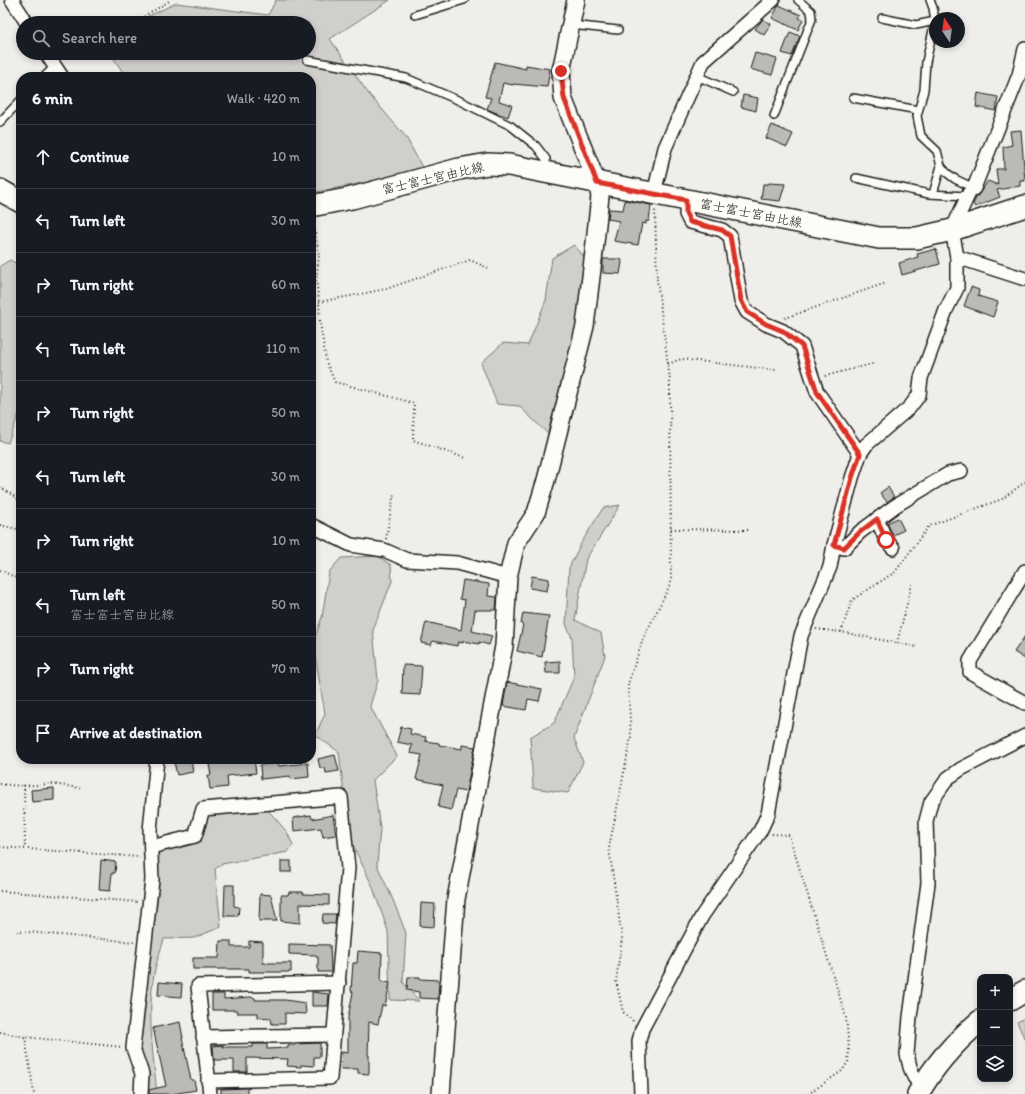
<!DOCTYPE html>
<html lang="en">
<head>
<meta charset="utf-8">
<style>
  :root { --surface:#171b24; --page:#242831; --text:#f1f3f6; --muted:#9ea1a6; --line:#363941 }
  body { margin:0; font-family:Itim,"Klee One",sans-serif; background:var(--page); color:var(--text) }
  .controls { position:absolute; right:12px; bottom:12px; display:grid; overflow:hidden; border-radius:8px; box-shadow:0 2px 6px #0003 }
  .controls button { width:36px; height:36px; display:grid; place-items:center; padding:0; border:0; border-bottom:1px solid var(--line); background:var(--surface); color:var(--text); font:20px sans-serif }
  .compass { position:absolute; left:929px; top:12px; width:36px; height:36px; border-radius:50%; background:var(--surface); box-shadow:0 2px 6px #0003; rotate:347deg }
  .stop { position:absolute; width:12px; height:12px; margin:-9px; border:3px solid #d93025; border-radius:50%; background:#fff }
  .stop.end { background:#d93025; border-color:#fff; box-shadow:0 1px 4px #0008 }
  .list { margin:0; padding:0; list-style:none }
  h2 { display:flex; justify-content:space-between; align-items:center; height:52px; margin:0; padding:0 16px; font-size:17px }
  h2 small { font-size:13px; font-weight:400; color:var(--muted) }
  .list li { display:grid; grid-template-columns:26px 1fr auto; gap:12px; align-items:center; box-sizing:border-box; height:64px; padding:0 16px; border-top:1px solid var(--line) }
  .list b { display:block; font-size:15px; white-space:nowrap }
  .list p { margin:0; font-size:13px; white-space:nowrap; color:var(--muted) }
  .list em { font-size:13px; font-style:normal; color:var(--muted) }
  .icon { flex:none; width:22px; height:22px; fill:none; stroke:currentColor; stroke-width:2; stroke-linecap:round; stroke-linejoin:round }
  .map { position:relative; flex:none; width:1025px; height:1094px; overflow:hidden }
  .search { position:absolute; background:var(--surface); box-shadow:0 2px 6px #0003; left:16px; top:16px; width:300px; height:44px; display:flex; align-items:center; gap:10px; box-sizing:border-box; padding:0 14px; border-radius:22px; color:var(--muted); font-size:15px }
  .panel { position:absolute; background:var(--surface); box-shadow:0 2px 6px #0003; left:16px; top:72px; width:300px; height:692px; border-radius:16px }
  .map>svg:first-child { display:block }
  .green { fill:#d0cfcc; stroke:#767674 }
  .building { fill:#bbbab6; stroke:#1c1c1c }
  .lines { fill:none; stroke-linecap:round; stroke-linejoin:round }
  .service-casing { stroke:#1c1c1c; stroke-width:10 }
  .minor-casing { stroke:#1c1c1c; stroke-width:16 }
  .tertiary-casing { stroke:#1c1c1c; stroke-width:20 }
  .primary-casing { stroke:#1c1c1c; stroke-width:24 }
  .path { stroke:#1c1c1c; stroke-width:2; stroke-dasharray:1 3; stroke-linecap:butt }
  .service { stroke:#fdfcf7; stroke-width:7 }
  .minor { stroke:#fdfcf7; stroke-width:13 }
  .tertiary { stroke:#fdfcf7; stroke-width:17 }
  .primary { stroke:#fdfcf7; stroke-width:21 }
  .route { stroke:#d93025; stroke-width:5 }
  .labels { text-anchor:middle; dominant-baseline:central; stroke-width:3.5; stroke-linejoin:round; paint-order:stroke }
  .street-label { font-size:13px; fill:#1c1c1c; stroke:#fdfcf7 }
</style>
</head>
<body>
<div class="map">
<svg width="1025" height="1094" viewBox="0 0 1025 1094">
  <rect width="100%" height="100%" fill="#f0eeea"/>
  <filter id="ink" filterUnits="userSpaceOnUse"><feTurbulence type="fractalNoise" baseFrequency=".025" numOctaves="2"/><feDisplacementMap in="SourceGraphic" scale="8" xChannelSelector="R" yChannelSelector="G"/><feConvolveMatrix kernelMatrix="1 2 1 2 8 2 1 2 1" color-interpolation-filters="sRGB"/></filter>
  <g filter="url(#ink)">
    <!-- green -->
    <g class="green">
      <polygon points="276,0 390,0 330,39 368,93 406,137 424,171 311,193 311,77 126,77 110,53 309,53 309,23 135,23 176,3 268,15"/>
      <polygon points="574,245 586,259 575,336 548,434 519,406 497,404 481,363 503,343 528,345 546,300 552,258"/>
      <polygon points="10,260 21,266 21,408 8,443 0,441 0,266"/>
      <polygon points="620,505 586,559 575,620 601,633 605,656 574,738 583,762 568,793 533,788 530,737 554,723 574,677 572,638 566,624 569,568 580,545 603,508"/>
      <polygon points="378,556 391,565 392,581 373,630 378,680 370,706 397,756 373,780 380,828 377,865 393,900 406,933 403,982 419,1001 390,1000 388,931 372,885 349,837 339,752 315,735 325,714 313,643 322,617 329,572 341,558"/>
      <path d="M203,809H267L287,832L293,845L288,852L222,864L215,869L221,927L194,938L164,939C161,950 156,962 154,974C147,1014 153,1054 157,1094H144L137,1049L151,851L197,834Z"/>
      <polygon points="1025,1018 1025,1040 1017,1022"/>
    </g>
    <!-- building -->
    <g class="building">
      <polygon points="779,5 801,15 799,18 803,20 798,30 772,18"/>
      <polygon points="763,19 771,24 764,35 755,29"/>
      <polygon points="790,32 800,36 792,56 782,53"/>
      <polygon points="755,53 777,59 772,75 750,69"/>
      <polygon points="495,62 526,69 526,65 550,69 547,87 513,84 513,85 503,83 499,101 512,105 508,117 494,112 487,109 491,98 485,97"/>
      <polygon points="978,93 998,97 996,111 976,107"/>
      <polygon points="743,95 758,98 756,111 741,107"/>
      <polygon points="772,125 793,134 787,147 766,138"/>
      <polygon points="1021,130 1025,181 1020,181 1020,186 997,190 1000,197 975,207 973,204 976,198 988,181 998,185 996,169 1004,169 1003,147 1012,145 1010,131"/>
      <polygon points="769,183 785,184 780,201 761,199 763,184 769,184"/>
      <polygon points="625,200 651,205 649,221 646,221 646,224 642,223 638,245 614,241 619,221 608,219 609,209 623,210"/>
      <polygon points="936,249 940,264 902,275 899,263 918,257 917,254"/>
      <polygon points="603,259 621,259 622,262 620,274 603,273"/>
      <polygon points="971,287 979,290 978,296 998,302 993,317 964,306"/>
      <polygon points="888,487 894,497 887,502 880,493"/>
      <polygon points="898,518 904,530 893,535 887,523"/>
      <polygon points="532,576 549,579 547,591 530,588"/>
      <polygon points="463,580 489,584 488,596 497,597 496,610 475,610 472,631 492,636 489,645 479,642 479,644 463,641 463,643 458,642 457,646 433,641 431,645 421,643 426,622 461,630 465,600 460,599"/>
      <polygon points="523,613 549,616 542,657 517,651 523,625 521,624"/>
      <polygon points="1025,636 1025,659 1014,652"/>
      <polygon points="560,661 560,673 546,673 545,662"/>
      <polygon points="403,665 422,666 420,695 402,694"/>
      <polygon points="507,682 542,689 539,701 528,699 526,710 503,706"/>
      <polygon points="401,727 411,729 410,734 426,737 425,741 439,743 439,745 462,749 462,745 475,747 466,792 456,790 451,810 438,807 443,785 416,779 422,755 410,753 412,745 397,742"/>
      <polygon points="335,755 339,771 326,773 325,768 320,768 318,759"/>
      <polygon points="191,759 193,772 177,775 174,762"/>
      <polygon points="208,759 226,759 226,763 254,759 256,773 227,776 228,787 210,789 208,775 211,775"/>
      <polygon points="278,763 279,766 308,763 309,777 291,779 290,776 261,779 260,765"/>
      <polygon points="54,788 54,800 32,802 31,790"/>
      <polygon points="311,815 312,819 333,815 336,835 323,837 321,828 294,831 293,818"/>
      <polygon points="101,860 116,862 115,873 112,873 110,891 99,890"/>
      <rect x="281" y="861" width="10" height="11"/>
      <polygon points="225,885 234,885 234,906 239,907 238,916 224,916"/>
      <polygon points="289,892 303,892 303,894 329,895 329,905 300,904 300,923 281,921 281,895 288,895"/>
      <polygon points="260,894 271,895 277,921 259,921"/>
      <polygon points="421,903 435,904 434,927 420,926"/>
      <polygon points="323,914 336,914 335,924 322,923"/>
      <polygon points="220,941 231,941 231,947 249,947 249,941 263,942 263,963 291,963 291,972 249,972 249,969 193,969 193,958 219,958"/>
      <polygon points="289,944 330,945 331,972 318,972 318,957 316,957 316,955 289,954"/>
      <polygon points="358,951 382,953 381,981 390,983 385,1006 382,1005 378,1024 369,1022 368,1055 369,1055 369,1074 358,1073 358,1069 341,1069 342,1052 348,1053 348,1018 353,992 351,991 353,963 357,963"/>
      <polygon points="408,977 420,977 420,979 439,980 438,999 419,998 419,992 407,990"/>
      <polygon points="159,982 182,984 181,997 158,995"/>
      <polygon points="312,992 329,994 328,1006 312,1006"/>
      <polygon points="212,994 224,994 224,999 250,997 255,998 255,1000 285,1000 305,1003 306,1014 285,1013 285,1024 272,1024 271,1018 258,1017 258,1013 237,1013 237,1010 212,1010"/>
      <polygon points="180,1022 183,1038 182,1038 191,1080 194,1080 196,1090 172,1094 149,1094 149,1090 166,1086 153,1028"/>
      <polygon points="320,1043 320,1057 314,1057 314,1066 301,1065 301,1067 287,1066 288,1059 247,1058 247,1072 234,1072 234,1060 214,1060 213,1046 223,1045 223,1047 253,1047 253,1044 267,1044 267,1049 288,1048 288,1045 295,1045 295,1044"/>
      <polygon points="247,1088 247,1094 221,1094 221,1089"/>
    </g>
    <g class="lines">
      <!-- service casing -->
      <g class="service-casing">
        <g id="service">
          <polyline points="930,0 933,8 935,21 926,62 924,90 917,116 921,136 937,151 941,166 947,173 955,179 974,188"/>
          <polyline points="415,15 464,0"/>
          <polyline points="882,18 916,25 935,21"/>
          <polyline points="571,25 618,30"/>
          <polyline points="307,60 406,78 460,101 511,126 536,146 546,159 546,170"/>
          <polyline points="697,76 733,92"/>
          <polyline points="44,77 54,67"/>
          <polyline points="853,98 918,110"/>
          <polyline points="774,116 812,19 811,11 798,0"/>
          <polyline points="0,122 21,100"/>
          <polyline points="856,178 929,194 967,196"/>
          <polyline points="933,194 941,166"/>
        </g>
      </g>
      <!-- minor casing -->
      <g class="minor-casing">
        <g id="minor">
          <polyline points="12,0 27,23"/>
          <polyline points="46,53 62,77"/>
          <polyline points="654,193 665,148 703,62 773,0"/>
          <polyline points="687,200 686,214 690,222 722,230 730,236 741,301 747,312 766,324 783,331 802,346 817,392 860,454"/>
          <polyline points="957,257 1025,279"/>
          <polyline points="877,519 886,540 893,548"/>
          <polyline points="311,525 351,545 384,550 407,560 457,563 508,577"/>
          <polyline points="834,545 844,548 860,532 895,506 948,474 961,471"/>
          <polyline points="1025,571 970,661 970,672 1025,703"/>
          <polyline points="151,847 195,836 203,809 341,797 348,868 330,1078 208,1081"/>
          <polyline points="203,1037 333,1035"/>
          <polyline points="922,1088 914,1077 910,1067 907,1054 910,1017 928,883 926,821 931,802 948,778 961,769 1025,736"/>
          <polyline points="141,1094 142,1074 133,1048 152,880 150,830 157,759"/>
          <polyline points="210,1094 198,986 339,983"/>
          <polyline points="641,1094 639,1041 642,1029 702,916 760,831 768,814 801,636 830,567 834,545 852,478 860,454 866,445 910,407 919,395 921,378 946,310 957,288 957,257 952,230 969,193 974,188 1019,75 1025,49"/>
        </g>
      </g>
      <!-- tertiary casing -->
      <g class="tertiary-casing">
        <polyline id="tertiary" points="441,1094 456,899 504,646 508,577 516,543 536,513 546,480 585,326 594,252 600,196 597,183 563,98 561,71 576,0"/>
      </g>
      <!-- primary casing -->
      <g class="primary-casing">
        <g id="primary">
          <polyline points="0,190 21,202"/>
          <polyline points="311,206 352,198 459,169 488,164 509,165 879,238 917,238 952,230 1025,206"/>
          <polyline points="1010,1000 1025,991"/>
          <path d="M918,1094C934,1065 955,1042 980,1021"/>
        </g>
      </g>
      <!-- path -->
      <g class="path">
        <polyline points="134,23 171,0"/>
        <polyline points="313,221 319,255 316,280 319,302 320,321 326,362 335,382 414,403 413,440 465,458"/>
        <polyline points="319,302 386,289 470,260 488,268"/>
        <polyline points="785,318 886,283"/>
        <polyline points="668,364 681,359 776,370"/>
        <polyline points="825,376 876,363"/>
        <polyline points="0,487 21,501"/>
        <polyline points="0,525 21,530"/>
        <polyline points="671,529 750,530"/>
        <polyline points="386,539 394,493"/>
        <polyline points="0,570 21,580"/>
        <polyline points="816,629 841,632 917,647"/>
        <polyline points="841,632 852,600 895,572 929,526 1002,499 1025,482"/>
        <polyline points="897,643 912,584"/>
        <polyline points="0,784 21,786 52,784 80,788"/>
        <polyline points="24,785 25,849"/>
        <polyline points="772,834 789,835 846,1017 849,1049 848,1062 842,1071 808,1094"/>
        <polyline points="0,847 140,857"/>
        <polyline points="0,891 138,902"/>
        <polyline points="17,931 134,942"/>
        <polyline points="633,1021 623,1012 616,981 622,938 609,848 631,737 628,684 643,639 671,583 670,380 657,280 655,210"/>
        <polyline points="0,1032 25,1037 122,1047"/>
        <polyline points="25,1037 34,1094"/>
      </g>
      <!-- service -->
      <use href="#service" class="service"/>
      <!-- minor -->
      <use href="#minor" class="minor"/>
      <!-- tertiary -->
      <use href="#tertiary" class="tertiary"/>
      <!-- primary -->
      <use href="#primary" class="primary"/>
    </g>
  </g>
  <g class="lines" filter="url(#ink)">
    <!-- route -->
    <polyline class="route" points="561,71 564,98 597,183 686,200 686,214 690,222 722,230 730,236 741,300 747,312 766,324 783,331 802,346 817,392 860,454 852,478 834,545 844,548 860,532 877,519 886,540"/>
  </g>
  <g class="labels">
    <!-- street labels -->
    <g class="street-label">
      <text transform="translate(433 178) rotate(-13)">富士富士宮由比線</text>
      <text transform="translate(751 213) rotate(11)">富士富士宮由比線</text>
    </g>
  </g>
</svg>
<div class="controls">
<button>+</button>
<button>−</button>
<button><svg class="icon" aria-label="layers" viewBox="0 0 24 24"><path d="M12 4l9 5-9 5-9-5zM3 14l9 5 9-5"/></svg></button>
</div>
<svg class="compass" viewBox="-18 -18 36 36"><path d="M0-13l5 13h-10z" fill="#e53935"/><path d="M0 13l5-13h-10z" fill="#9ea1a6"/></svg>
<div class="stop" style="left:886px;top:540px"></div>
<div class="stop end" style="left:561px;top:71px"></div>
<div class="search"><svg class="icon" aria-label="search" viewBox="0 0 24 24"><circle cx="10" cy="10" r="6"/><path d="M15 15l6 6"/></svg>Search here</div>
<section class="panel">
<h2>6 min<small>Walk · 420 m</small></h2>
<ul class="list">
<li><svg class="icon" aria-label="ahead" viewBox="0 0 24 24"><path d="M12 20V5M6 11l6-6 6 6"/></svg><div><b>Continue</b></div><em>10 m</em></li>
<li><svg class="icon" aria-label="left" viewBox="0 0 24 24"><path d="M17 20v-9H6M10 6l-5 5 5 5"/></svg><div><b>Turn left</b></div><em>30 m</em></li>
<li><svg class="icon" aria-label="right" viewBox="0 0 24 24"><path d="M7 20v-9h11M14 6l5 5-5 5"/></svg><div><b>Turn right</b></div><em>60 m</em></li>
<li><svg class="icon" aria-label="left" viewBox="0 0 24 24"><path d="M17 20v-9H6M10 6l-5 5 5 5"/></svg><div><b>Turn left</b></div><em>110 m</em></li>
<li><svg class="icon" aria-label="right" viewBox="0 0 24 24"><path d="M7 20v-9h11M14 6l5 5-5 5"/></svg><div><b>Turn right</b></div><em>50 m</em></li>
<li><svg class="icon" aria-label="left" viewBox="0 0 24 24"><path d="M17 20v-9H6M10 6l-5 5 5 5"/></svg><div><b>Turn left</b></div><em>30 m</em></li>
<li><svg class="icon" aria-label="right" viewBox="0 0 24 24"><path d="M7 20v-9h11M14 6l5 5-5 5"/></svg><div><b>Turn right</b></div><em>10 m</em></li>
<li><svg class="icon" aria-label="left" viewBox="0 0 24 24"><path d="M17 20v-9H6M10 6l-5 5 5 5"/></svg><div><b>Turn left</b><p>富士富士宮由比線</p></div><em>50 m</em></li>
<li><svg class="icon" aria-label="right" viewBox="0 0 24 24"><path d="M7 20v-9h11M14 6l5 5-5 5"/></svg><div><b>Turn right</b></div><em>70 m</em></li>
<li><svg class="icon" aria-label="arrive" viewBox="0 0 24 24"><path d="M6 21V4h12l-3 4 3 4H6"/></svg><div><b>Arrive at destination</b></div></li>
</ul>
</section>
</div>
</body>
</html>
